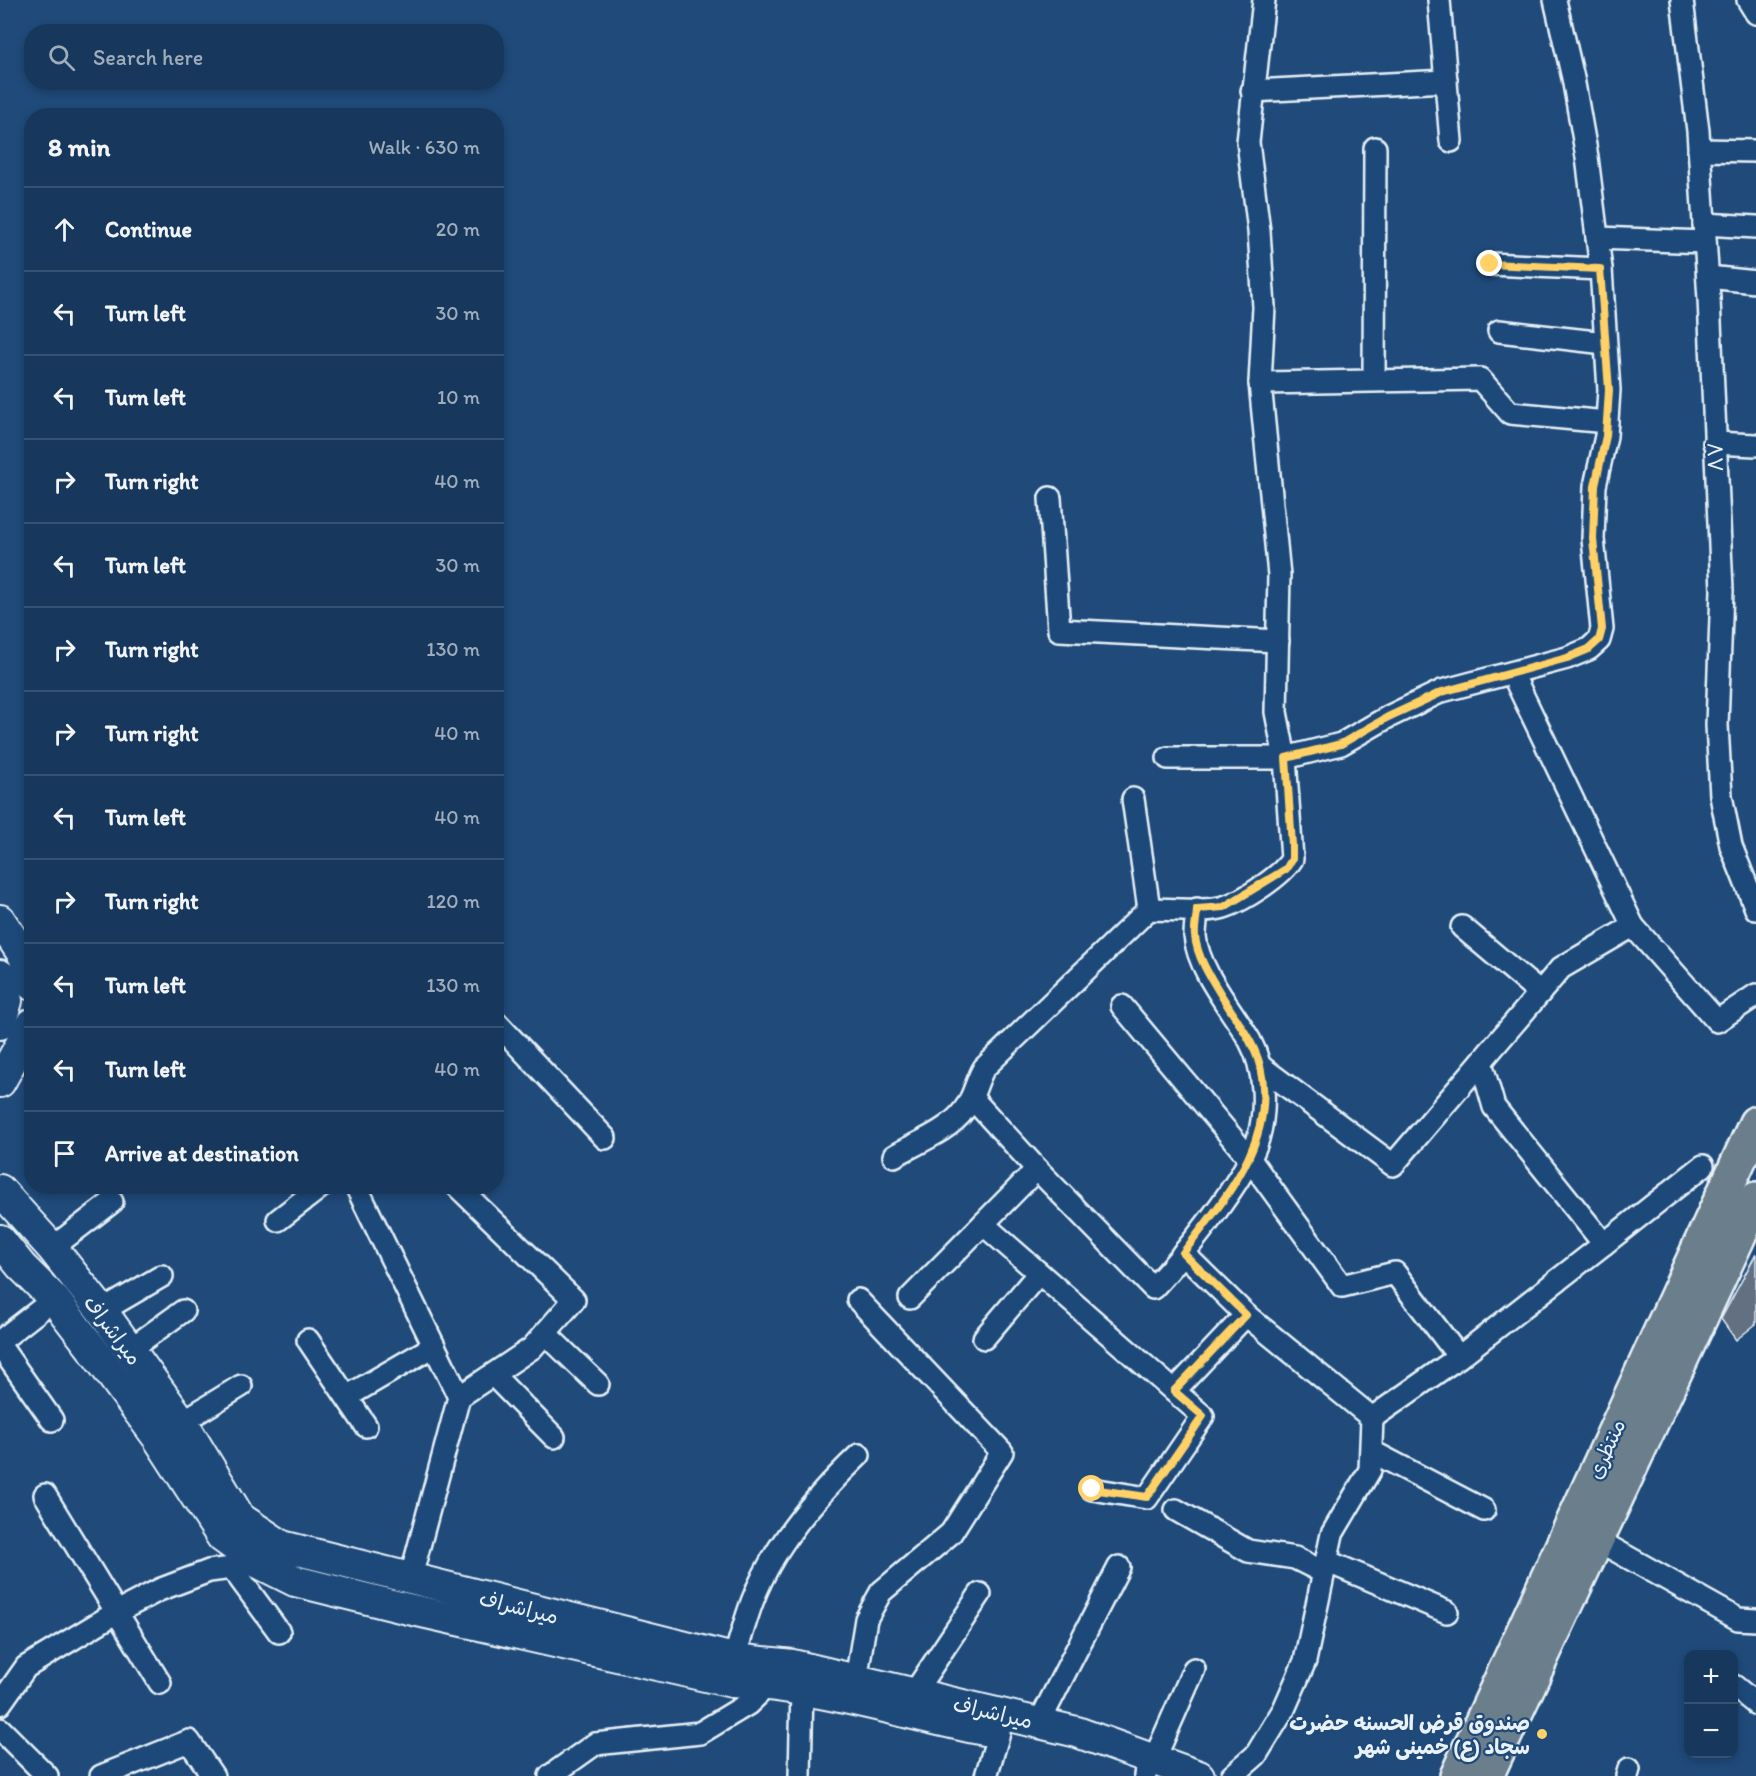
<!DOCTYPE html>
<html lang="en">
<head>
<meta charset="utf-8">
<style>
  :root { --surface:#17385c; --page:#203f62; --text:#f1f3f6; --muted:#9eacbb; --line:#365272 }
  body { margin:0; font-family:Itim,"Playpen Sans Arabic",sans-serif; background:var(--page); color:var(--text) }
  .controls { position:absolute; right:18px; bottom:18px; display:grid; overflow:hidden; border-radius:12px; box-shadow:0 3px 9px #0003 }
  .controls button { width:54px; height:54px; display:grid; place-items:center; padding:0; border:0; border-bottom:2px solid var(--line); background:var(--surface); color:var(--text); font:30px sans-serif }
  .stop { position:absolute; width:18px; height:18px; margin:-14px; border:4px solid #ffd166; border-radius:50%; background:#fff }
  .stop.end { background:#ffd166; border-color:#fff; box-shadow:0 2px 6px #0008 }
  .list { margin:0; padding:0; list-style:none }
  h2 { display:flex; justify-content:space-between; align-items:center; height:78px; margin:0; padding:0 24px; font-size:26px }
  h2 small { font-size:20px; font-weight:400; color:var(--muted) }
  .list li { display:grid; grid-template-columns:39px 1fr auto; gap:18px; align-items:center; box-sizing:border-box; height:84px; padding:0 24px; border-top:2px solid var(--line) }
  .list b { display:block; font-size:22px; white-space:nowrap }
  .list em { font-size:20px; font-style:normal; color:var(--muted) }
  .icon { flex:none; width:33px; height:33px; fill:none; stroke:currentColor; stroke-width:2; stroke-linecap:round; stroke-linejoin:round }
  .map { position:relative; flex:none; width:1756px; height:1776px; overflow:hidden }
  .search { position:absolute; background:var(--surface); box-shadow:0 3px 9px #0003; left:24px; top:24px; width:480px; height:66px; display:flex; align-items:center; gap:15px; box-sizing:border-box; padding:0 21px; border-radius:24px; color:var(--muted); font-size:22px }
  .panel { position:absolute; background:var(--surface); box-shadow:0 3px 9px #0003; left:24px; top:108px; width:480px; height:1086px; border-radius:24px }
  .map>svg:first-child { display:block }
  .building { fill:#626f82; stroke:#e8f1f8; stroke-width:1.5 }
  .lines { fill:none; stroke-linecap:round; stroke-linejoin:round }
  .street-casing { stroke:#e8f1f8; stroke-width:26 }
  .secondary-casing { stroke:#e8f1f8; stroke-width:34 }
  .primary-casing { stroke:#e8f1f8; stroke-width:38 }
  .street { stroke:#1f4a7a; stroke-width:21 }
  .secondary { stroke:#1f4a7a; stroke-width:30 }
  .primary { stroke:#6b7e8b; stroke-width:33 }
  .route { stroke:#ffd166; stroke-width:8 }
  .poi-dot { fill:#ffd166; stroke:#1f4a7a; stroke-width:2 }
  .labels { text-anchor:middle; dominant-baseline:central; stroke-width:4.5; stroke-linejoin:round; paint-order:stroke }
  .street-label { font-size:21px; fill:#e8f1f8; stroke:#1f4a7a }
  .poi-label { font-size:21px; font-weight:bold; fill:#e8f1f8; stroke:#1f4a7a; text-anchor:end }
</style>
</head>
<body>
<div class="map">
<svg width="1756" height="1776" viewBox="0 0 1756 1776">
  <rect width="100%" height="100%" fill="#1f4a7a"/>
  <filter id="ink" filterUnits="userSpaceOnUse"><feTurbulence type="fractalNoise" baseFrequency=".0167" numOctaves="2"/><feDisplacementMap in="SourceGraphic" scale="12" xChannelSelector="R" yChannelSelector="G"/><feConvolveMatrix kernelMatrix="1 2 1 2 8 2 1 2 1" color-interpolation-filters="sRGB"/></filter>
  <g filter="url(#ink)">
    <!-- building -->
    <polygon class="building" points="1756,1254 1756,1324 1736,1340 1721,1319"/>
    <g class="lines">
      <!-- street casing -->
      <g class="street-casing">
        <g id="street">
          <polyline points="1439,0 1451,141"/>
          <polyline points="1682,0 1698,131 1709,299 1722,590 1717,725 1721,796 1731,846 1756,909"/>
          <polyline points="1748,0 1756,13"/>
          <polyline points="1252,91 1446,81"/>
          <polyline points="1699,150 1756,151"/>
          <polyline points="1704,224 1756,227"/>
          <polyline points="1597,238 1705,242"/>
          <polyline points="1490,264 1601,269"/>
          <polyline points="1708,277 1756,282"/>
          <polyline points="1499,331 1605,343"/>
          <polyline points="1374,380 1375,148"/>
          <polyline points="1260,383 1480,379 1510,413 1607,422"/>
          <polyline points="1714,443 1756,445"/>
          <polyline points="1050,498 1059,630 1278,641"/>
          <polyline points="1168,758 1285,758 1341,744 1388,717 1442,691 1567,658 1589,649 1599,640 1602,629 1593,539 1595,486 1606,436 1609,390 1601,269 1587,157 1573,78 1555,0"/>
          <polyline points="1133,799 1149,909"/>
          <polyline points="1633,926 1717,1021 1756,995"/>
          <polyline points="1462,927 1540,993"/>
          <polyline points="1122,1006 1249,1158 1342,1286 1395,1273 1459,1357"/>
          <polyline points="496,1022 605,1138"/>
          <polyline points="1481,1062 1494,1107 1604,1244 1703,1166"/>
          <polyline points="1260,1066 1393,1165 1561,968 1633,926 1512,673"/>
          <path d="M894,1156C916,1143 949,1131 964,1110C974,1098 976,1081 984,1068L1149,909C1170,909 1205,913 1224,907C1243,901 1282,876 1292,859L1285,758L1276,712L1279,575L1260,383L1264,307L1259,231L1248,142L1264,0"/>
          <path d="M1037,1169L1153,1288C1182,1257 1247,1178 1258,1139C1267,1108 1265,1069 1250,1041C1233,1011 1198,971 1195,936C1195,927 1197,917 1197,909"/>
          <polyline points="356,1186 459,1397 410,1580"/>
          <polyline points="457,1186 574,1300 532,1348 459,1397"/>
          <polyline points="278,1220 322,1186"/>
          <polyline points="983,1224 1174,1391 1246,1315 1183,1253"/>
          <polyline points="52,1248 112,1202"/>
          <polyline points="910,1298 1037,1169 972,1098"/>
          <polyline points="102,1311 162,1276"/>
          <polyline points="1246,1315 1372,1418"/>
          <polyline points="545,1333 598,1384"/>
          <polyline points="984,1338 1039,1273"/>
          <polyline points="308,1340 366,1426"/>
          <polyline points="0,1341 54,1299"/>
          <polyline points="0,1346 52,1420"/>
          <polyline points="129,1350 183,1311"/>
          <polyline points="493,1375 554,1437"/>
          <polyline points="348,1396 434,1346"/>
          <polyline points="1372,1418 1459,1357 1604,1244"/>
          <polyline points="182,1422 241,1386"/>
          <polyline points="1371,1451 1484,1510"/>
          <polyline points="1092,1489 1147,1498 1203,1416 1174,1391"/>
          <polyline points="45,1495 160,1683"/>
          <polyline points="1176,1510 1248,1551 1295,1558 1323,1572"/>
          <polyline points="1597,1540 1738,1619 1756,1620"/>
          <polyline points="1326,1561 1447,1612"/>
          <polyline points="232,1568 279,1632"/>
          <path d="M734,1659C740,1640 745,1621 752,1602C772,1547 817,1495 859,1455"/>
          <polyline points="856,1680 866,1619 881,1592 951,1533 1002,1452 858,1300"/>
          <polyline points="1734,1686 1756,1704"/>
          <polyline points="914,1693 980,1594"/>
          <polyline points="0,1704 26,1667 117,1612 159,1590 209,1571 232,1568 263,1557"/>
          <polyline points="1039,1723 1119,1567"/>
          <polyline points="0,1729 47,1776"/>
          <polyline points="1154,1760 1194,1669"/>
          <polyline points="101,1776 189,1741 213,1776"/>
          <polyline points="550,1776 595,1744 700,1733 748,1704 773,1680"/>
          <polyline points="800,1776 802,1689"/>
          <polyline points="986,1776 999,1733"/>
          <polyline points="1145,1776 1145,1775"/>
          <polyline points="1232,1776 1256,1755 1284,1709 1305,1661 1332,1534 1370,1470 1372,1418"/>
          <polyline points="1627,1776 1629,1769"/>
        </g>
      </g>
      <!-- secondary casing -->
      <g class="secondary-casing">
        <g id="secondary">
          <polyline points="0,920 24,956 32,985"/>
          <polyline points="0,975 7,1001 0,1024"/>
          <polyline points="0,1082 32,1024"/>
          <polyline points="0,1190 52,1248 102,1311 182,1422 240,1518 282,1546 734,1659 793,1665 1077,1732 1199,1776"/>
          <path d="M0,1240L21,1266L54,1299L91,1347L158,1438L222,1537L255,1561L295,1581L404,1608L732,1682C818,1686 900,1713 984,1730"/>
        </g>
      </g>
      <!-- primary casing -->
      <g class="primary-casing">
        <g id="primary">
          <polyline points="1457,1776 1756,1123"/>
          <polyline points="1486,1776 1756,1199"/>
        </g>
      </g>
      <!-- street -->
      <use href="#street" class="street"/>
      <!-- secondary -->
      <use href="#secondary" class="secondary"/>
      <!-- primary -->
      <use href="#primary" class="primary"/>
    </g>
  </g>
  <g class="lines" filter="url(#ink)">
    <!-- route -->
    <path class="route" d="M1092,1489L1147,1497L1203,1416L1174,1391L1246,1315L1183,1253C1224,1199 1278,1141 1260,1066C1255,1045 1240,1025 1228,1006C1216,986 1197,960 1195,936C1194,927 1197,917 1197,909L1224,907L1286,869L1292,859V845L1286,758L1341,744L1388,717L1442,692L1567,658L1589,649L1599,640L1602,629L1593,539L1595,486L1606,436L1609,390L1600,269L1490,264"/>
  </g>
  <!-- markers -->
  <circle class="poi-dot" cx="1542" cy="1734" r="6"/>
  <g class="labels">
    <!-- street labels -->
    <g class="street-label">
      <text transform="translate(1715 457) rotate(-92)">۸۷</text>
      <text transform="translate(113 1330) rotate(53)">میراشراف</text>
      <text transform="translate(1606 1449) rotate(-66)">منتظری</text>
      <text transform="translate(519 1607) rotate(14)">میراشراف</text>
      <text transform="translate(993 1712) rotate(13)">میراشراف</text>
    </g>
    <!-- poi labels -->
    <g class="poi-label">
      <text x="1530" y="1722">صندوق قرض الحسنه حضرت<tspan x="1530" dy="24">سجاد (ع) خمینی شهر</tspan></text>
    </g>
  </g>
</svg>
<div class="controls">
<button>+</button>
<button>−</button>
</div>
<div class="stop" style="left:1092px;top:1489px"></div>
<div class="stop end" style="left:1490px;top:264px"></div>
<div class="search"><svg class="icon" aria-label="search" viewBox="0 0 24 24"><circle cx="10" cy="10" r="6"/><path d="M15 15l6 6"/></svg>Search here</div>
<section class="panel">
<h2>8 min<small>Walk · 630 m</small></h2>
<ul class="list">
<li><svg class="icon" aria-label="ahead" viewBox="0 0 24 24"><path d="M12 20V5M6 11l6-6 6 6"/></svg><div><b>Continue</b></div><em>20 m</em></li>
<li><svg class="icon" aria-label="left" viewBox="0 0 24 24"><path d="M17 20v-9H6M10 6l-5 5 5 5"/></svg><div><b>Turn left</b></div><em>30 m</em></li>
<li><svg class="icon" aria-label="left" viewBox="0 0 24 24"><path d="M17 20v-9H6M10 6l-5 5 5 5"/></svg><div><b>Turn left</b></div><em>10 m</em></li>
<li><svg class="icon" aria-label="right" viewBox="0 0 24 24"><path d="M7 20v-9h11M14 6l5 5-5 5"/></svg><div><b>Turn right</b></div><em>40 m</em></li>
<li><svg class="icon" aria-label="left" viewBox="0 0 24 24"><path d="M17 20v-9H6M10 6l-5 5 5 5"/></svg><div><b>Turn left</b></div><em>30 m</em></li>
<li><svg class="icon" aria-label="right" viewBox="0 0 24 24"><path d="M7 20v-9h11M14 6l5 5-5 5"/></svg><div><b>Turn right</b></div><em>130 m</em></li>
<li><svg class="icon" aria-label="right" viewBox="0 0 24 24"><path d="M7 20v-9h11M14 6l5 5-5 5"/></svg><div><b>Turn right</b></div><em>40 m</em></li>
<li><svg class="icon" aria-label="left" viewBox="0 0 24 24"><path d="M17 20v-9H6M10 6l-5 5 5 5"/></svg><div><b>Turn left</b></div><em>40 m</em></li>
<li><svg class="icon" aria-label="right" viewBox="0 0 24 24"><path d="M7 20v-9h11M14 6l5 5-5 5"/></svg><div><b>Turn right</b></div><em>120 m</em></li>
<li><svg class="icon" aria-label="left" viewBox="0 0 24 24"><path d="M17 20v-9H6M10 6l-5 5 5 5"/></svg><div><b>Turn left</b></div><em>130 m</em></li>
<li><svg class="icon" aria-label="left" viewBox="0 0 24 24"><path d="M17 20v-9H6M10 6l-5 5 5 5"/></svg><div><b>Turn left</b></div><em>40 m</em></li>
<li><svg class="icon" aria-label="arrive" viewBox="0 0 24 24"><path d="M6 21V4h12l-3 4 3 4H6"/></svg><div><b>Arrive at destination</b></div></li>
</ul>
</section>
</div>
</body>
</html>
